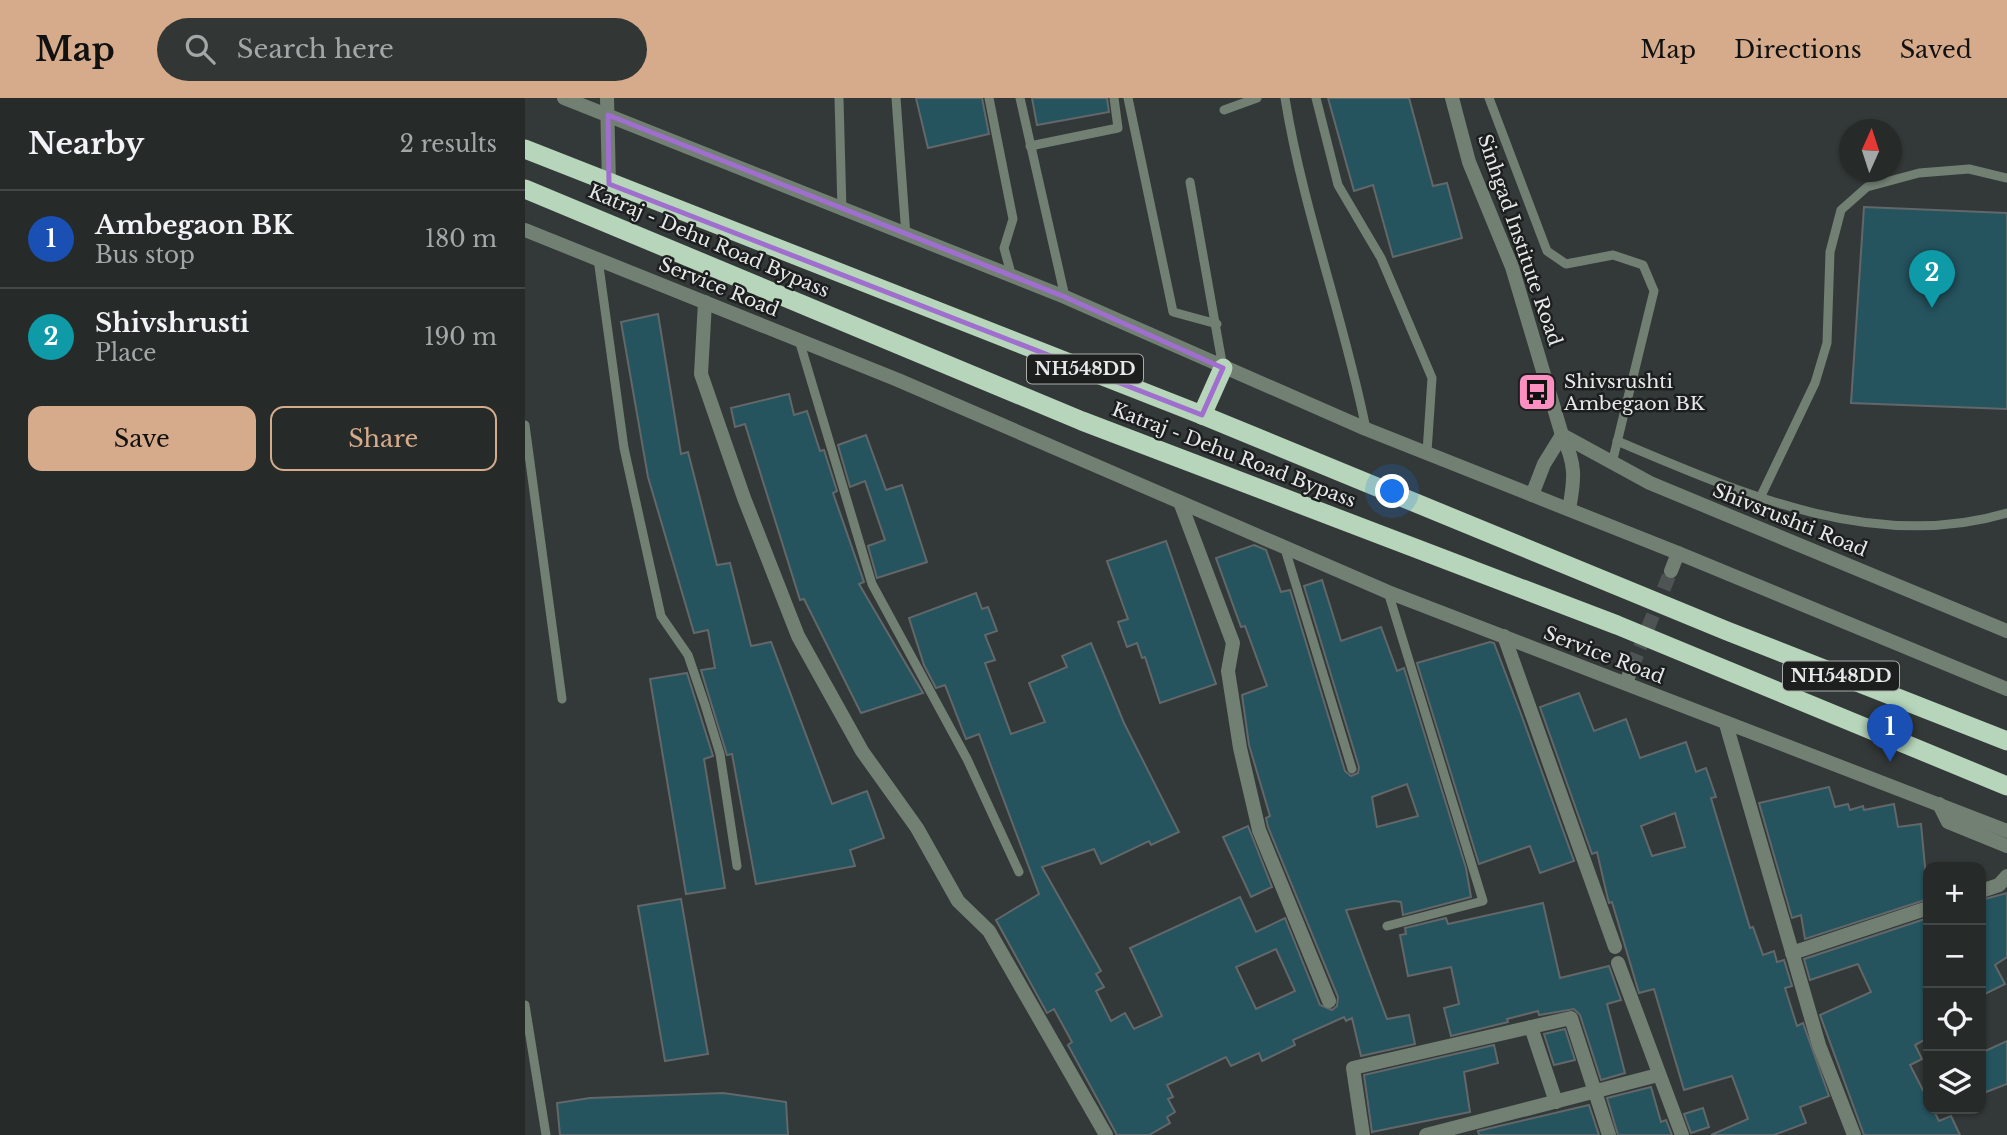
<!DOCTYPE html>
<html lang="en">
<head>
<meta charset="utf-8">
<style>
  :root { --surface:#262b2a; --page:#323736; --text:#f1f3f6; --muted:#a4a7a8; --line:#424747; --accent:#d6ab8b }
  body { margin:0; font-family:"Libre Baskerville",serif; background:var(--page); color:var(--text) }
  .controls { position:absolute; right:21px; bottom:21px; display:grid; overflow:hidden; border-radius:14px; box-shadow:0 2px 5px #0004 }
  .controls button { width:63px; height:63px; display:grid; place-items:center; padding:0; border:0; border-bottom:2px solid var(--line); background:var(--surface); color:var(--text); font:35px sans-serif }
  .compass { position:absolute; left:1314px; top:21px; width:63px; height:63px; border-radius:50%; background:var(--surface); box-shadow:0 2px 5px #0004; rotate:3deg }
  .you { position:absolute; left:868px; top:394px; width:24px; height:24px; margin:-18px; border:5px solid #fff; border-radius:50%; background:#1a73e8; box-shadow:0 0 0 10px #1a73e833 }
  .badge { display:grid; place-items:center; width:46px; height:46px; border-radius:50%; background:var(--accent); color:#fff; font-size:23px; font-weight:700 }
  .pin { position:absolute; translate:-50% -58px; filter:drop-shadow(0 2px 4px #0008) }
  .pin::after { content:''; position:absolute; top:37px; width:24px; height:21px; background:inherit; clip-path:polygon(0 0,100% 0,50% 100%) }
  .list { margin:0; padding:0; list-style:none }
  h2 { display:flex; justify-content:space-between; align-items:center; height:91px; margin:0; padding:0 28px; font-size:30px }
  h2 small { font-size:23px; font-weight:400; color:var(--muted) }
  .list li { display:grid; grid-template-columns:46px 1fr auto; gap:21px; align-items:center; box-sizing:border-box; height:98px; padding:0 28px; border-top:2px solid var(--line) }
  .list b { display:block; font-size:26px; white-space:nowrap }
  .list p { margin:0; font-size:23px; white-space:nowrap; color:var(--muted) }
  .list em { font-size:23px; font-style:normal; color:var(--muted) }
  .actions { display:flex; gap:14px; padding:21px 28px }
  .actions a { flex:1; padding:16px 0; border:2px solid var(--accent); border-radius:14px; text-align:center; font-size:24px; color:var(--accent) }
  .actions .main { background:var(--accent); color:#111 }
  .icon { flex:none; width:38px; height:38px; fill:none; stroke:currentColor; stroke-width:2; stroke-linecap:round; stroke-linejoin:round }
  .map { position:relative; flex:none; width:1482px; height:1037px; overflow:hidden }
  header { display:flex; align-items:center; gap:42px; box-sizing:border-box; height:98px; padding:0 35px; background:var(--accent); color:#111 }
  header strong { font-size:33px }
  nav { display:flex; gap:38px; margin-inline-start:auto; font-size:24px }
  .search { width:490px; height:63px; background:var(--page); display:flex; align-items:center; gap:18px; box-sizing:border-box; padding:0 24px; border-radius:38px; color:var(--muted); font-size:26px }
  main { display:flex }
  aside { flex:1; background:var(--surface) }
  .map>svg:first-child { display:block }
  .building { fill:#25535e; stroke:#626769; stroke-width:2; fill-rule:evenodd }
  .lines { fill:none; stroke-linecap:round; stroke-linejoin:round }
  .tertiary-tunnel { stroke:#4e5353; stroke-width:14; stroke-dasharray:14 7; stroke-linecap:butt }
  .service { stroke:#727f73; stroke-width:9 }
  .minor { stroke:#727f73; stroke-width:14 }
  .tertiary { stroke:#727f73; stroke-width:14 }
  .trunk { stroke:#b6d5ba; stroke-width:19 }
  .marked { fill:none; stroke:#a06ece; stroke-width:5; stroke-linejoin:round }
  .labels { text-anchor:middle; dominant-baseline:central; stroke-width:5; stroke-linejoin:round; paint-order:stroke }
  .shield { fill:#1d1f1f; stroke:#aaacac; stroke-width:2 }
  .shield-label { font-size:18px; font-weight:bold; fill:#e6e9e9 }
  .street-label { font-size:19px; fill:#e6e9e9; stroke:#1d1f1f }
  .poi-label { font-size:19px; fill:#e6e9e9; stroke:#1d1f1f; text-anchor:start }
</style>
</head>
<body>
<header>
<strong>Map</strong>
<div class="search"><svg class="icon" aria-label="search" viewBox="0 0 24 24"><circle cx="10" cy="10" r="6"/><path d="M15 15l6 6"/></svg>Search here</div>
<nav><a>Map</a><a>Directions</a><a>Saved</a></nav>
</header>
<main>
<aside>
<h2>Nearby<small>2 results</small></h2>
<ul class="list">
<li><span class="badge" style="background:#1a4fb4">1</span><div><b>Ambegaon BK</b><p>Bus stop</p></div><em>180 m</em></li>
<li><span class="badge" style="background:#0f9aa8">2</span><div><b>Shivshrusti</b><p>Place</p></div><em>190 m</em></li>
</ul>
<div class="actions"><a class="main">Save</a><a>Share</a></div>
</aside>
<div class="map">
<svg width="1482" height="1037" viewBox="0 0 1482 1037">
  <rect width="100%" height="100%" fill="#333938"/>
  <!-- building -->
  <g class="building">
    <polygon points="391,0 457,0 464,36 403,50"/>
    <polygon points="507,0 582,0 584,14 512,27"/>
    <polygon points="803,0 884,0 908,88 922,85 937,140 868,159 848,87 829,93"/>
    <polygon points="1339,109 1482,115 1482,311 1326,305"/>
    <polygon points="133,216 156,356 163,354 192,467 205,465 226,548 246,544 307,706 342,693 359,740 325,752 330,768 231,786 207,656 202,657 176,572 190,570 183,532 169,535 123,379 96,224"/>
    <polygon points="264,296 269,317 282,313 295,353 299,352 312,393 308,395 339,484 334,486 398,595 336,615 279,501 275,502 220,326 210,329 206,310"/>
    <polygon points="341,337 361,392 377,387 402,464 352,480 343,448 360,442 340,383 325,389 313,347"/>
    <polygon points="641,443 691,586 635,605 620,559 617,560 612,545 602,549 593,524 603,521 582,463"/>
    <path d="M729,447L741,452L756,494L765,492L820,673L826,678L833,675L834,669L779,488L797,482L816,543L856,529L872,573L879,570L941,770L946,799L878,817L876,804L869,803L821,812L862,921L884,917L890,946L836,958L827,920L821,923L819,919L768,942L770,947L737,963L734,955L706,968L701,959L642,987L648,999L643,1001L650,1014L642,1019L645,1025L624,1037H592L543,947L547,944L529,911L522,915L471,822L514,796L454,636L441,641L420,587L411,590L399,567L384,520L451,495L457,511L463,509L472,533L460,537L470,562L460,565L486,636L520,624L504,585L542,569L537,558L566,545L599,625L654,734L626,747L624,743L576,766L569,751L517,769L576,873L571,876L579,889L571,893L586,923L600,915L609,931L637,918L605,850L715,799L731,834L760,820L795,907L807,912L812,908L813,899L743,729L741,720L745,718L724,647L717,597L742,588L720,528L716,529L691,460ZM882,686L893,718L852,729L847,699ZM751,851L770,893L731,911L711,869Z"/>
    <polygon points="965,544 969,545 996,616 1049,763 1015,775 1005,748 954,766 892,565"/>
    <polygon points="162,575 188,658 179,661 200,790 161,796 125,581"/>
    <path d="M1054,595L1069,633L1101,621L1115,660L1161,644L1171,674L1181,670L1191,699L1186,700L1225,830L1228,829L1238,857L1249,853L1252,864L1259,862L1267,888L1260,890L1272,928L1278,925L1304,998L1275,1009L1281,1025L1249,1037H1186L1223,1021L1207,978L1159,992L1129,891L1114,895L1087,804L1084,805L1082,797L1072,754L1067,756L1015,609ZM1150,715L1160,749L1127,758L1116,728Z"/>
    <polygon points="1304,689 1310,709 1323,706 1325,712 1338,708 1339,712 1369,706 1373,729 1396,726 1403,801 1280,841 1276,817 1267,820 1234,705"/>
    <polygon points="723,728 747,789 726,799 698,739"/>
    <polygon points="1482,795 1482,859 1470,867 1480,886 1456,898 1456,802"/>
    <polygon points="156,801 183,956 140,963 113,808"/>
    <polygon points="1018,805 1035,880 1084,868 1096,902 1082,906 1100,975 1076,982 1055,917 1049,911 1014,917 1013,913 982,921 983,924 926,938 919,910 934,906 926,869 883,878 875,837 881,836 880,830 921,820 923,826"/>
    <polygon points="1403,820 1403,940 1390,947 1397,961 1385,967 1403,1002 1403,1011 1408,1011 1414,1023 1426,1018 1435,1037 1339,1037 1295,917 1346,894 1333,866 1285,882 1279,861"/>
    <polygon points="1040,931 1050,962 1029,967 1019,936"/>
    <polygon points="1482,943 1482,986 1456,996 1456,955"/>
    <polygon points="969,947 973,965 939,974 945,1014 847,1034 839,977"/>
    <polygon points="1126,989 1136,1024 1141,1022 1147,1037 1093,1037 1082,1000"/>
    <polygon points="198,995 261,1004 263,1037 35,1037 32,1005 65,1000"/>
    <polygon points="1064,1007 1074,1037 954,1037 953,1033"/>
    <polygon points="1178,1010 1184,1029 1166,1035 1159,1016"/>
  </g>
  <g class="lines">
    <!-- tertiary-tunnel -->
    <polyline class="tertiary-tunnel" points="1107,569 1146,473"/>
    <!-- service -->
    <g class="service">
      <polyline points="314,0 317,113"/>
      <polyline points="371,0 381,138"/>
      <polyline points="464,0 488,121 479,150 487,179"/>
      <polyline points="495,0 540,199"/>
      <polyline points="603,0 648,214 692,226"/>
      <path d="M760,0C778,112 819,220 841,331"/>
      <polyline points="791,0 813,87 856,160 907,280 902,354"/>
      <polyline points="964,0 1022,153 1041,166 1088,157 1118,167 1129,193 1087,365"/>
      <polyline points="699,12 732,0"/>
      <polyline points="505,48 593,30 589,0"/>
      <polyline points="665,84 698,270"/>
      <polyline points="73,161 99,350 136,518 163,557 180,607 195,656 212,768"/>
      <polyline points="274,242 347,486 442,661 494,774"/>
      <polyline points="0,327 37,601"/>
      <path d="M1092,343C1213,394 1348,455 1482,415"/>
      <polyline points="1235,400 1290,285 1302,245 1305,154 1316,112 1342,89 1394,75 1444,71 1482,80"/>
      <polyline points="760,451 827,671"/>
      <polyline points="862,828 958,803 863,494"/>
      <polyline points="0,907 21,1037"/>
    </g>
    <!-- minor -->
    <g class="minor">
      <polyline points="82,0 84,86"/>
      <path d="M927,0L944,64L987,169L1037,337C1051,366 1050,380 1044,411"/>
      <polyline points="180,204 176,276 219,400 273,538 337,653 392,730 433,803 464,833 581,1037"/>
      <polyline points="1037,337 1125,385 1482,533"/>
      <polyline points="1007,397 1019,366 1037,337"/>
      <polyline points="655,404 708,545 703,573 715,650 734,732 804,903"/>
      <polyline points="979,538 1090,849"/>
      <polyline points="1201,626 1294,947 1329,1037"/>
      <polyline points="1414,706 1423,724 1482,748"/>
      <polyline points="1456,793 1474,787 1482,778"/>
      <polyline points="1267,855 1403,810"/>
      <polyline points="1093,865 1157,1037"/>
      <polyline points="1006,929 1046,920 1084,1037"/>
      <polyline points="838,1037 828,970 1006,929 1031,1004"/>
      <polyline points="901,1037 1133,977"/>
    </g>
    <!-- tertiary -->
    <g class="tertiary">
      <polyline points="39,0 540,199 841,331 1153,455 1146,473"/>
      <polyline points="0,132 373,282 863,494 1482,733"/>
      <polyline points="1153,455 1482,591"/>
      <polyline points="1101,585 1107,569"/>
    </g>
    <!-- trunk -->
    <g class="trunk">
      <polyline points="0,51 677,317 1202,533 1482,643"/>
      <polyline points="0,91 557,323 1092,527 1482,688"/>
      <polyline points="677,317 698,270"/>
    </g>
  </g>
  <!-- marked area -->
  <path class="marked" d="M83,17L540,199L698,270L677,317L84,86Z"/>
  <!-- icons -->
  <defs>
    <g id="bus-square" transform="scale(2.0125)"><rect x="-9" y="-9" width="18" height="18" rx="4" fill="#fc8fc1" stroke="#1d1f1f"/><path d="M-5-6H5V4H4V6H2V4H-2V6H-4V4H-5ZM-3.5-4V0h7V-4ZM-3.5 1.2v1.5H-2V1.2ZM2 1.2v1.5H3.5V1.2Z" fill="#111"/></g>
  </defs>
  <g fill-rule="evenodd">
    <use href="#bus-square" x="1012" y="294"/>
  </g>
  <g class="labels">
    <!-- shield labels -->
    <g class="shield">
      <rect x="502" y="256.5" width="116" height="29" rx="5"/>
      <rect x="1258" y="563.5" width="116" height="29" rx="5"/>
    </g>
    <g class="shield-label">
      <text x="560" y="271">NH548DD</text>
      <text x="1316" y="578">NH548DD</text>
    </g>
    <!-- street labels -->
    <g class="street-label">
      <text transform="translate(995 142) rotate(71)">Sinhgad Institute Road</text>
      <text transform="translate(184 143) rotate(23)">Katraj - Dehu Road Bypass</text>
      <text transform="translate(194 189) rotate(22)">Service Road</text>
      <text transform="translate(709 357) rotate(21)">Katraj - Dehu Road Bypass</text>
      <text transform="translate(1265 422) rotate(22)">Shivsrushti Road</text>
      <text transform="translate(1079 557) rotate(21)">Service Road</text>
    </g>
    <!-- poi labels -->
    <g class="poi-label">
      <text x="1039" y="283">Shivsrushti<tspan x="1039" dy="22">Ambegaon BK</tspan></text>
    </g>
  </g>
</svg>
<div class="controls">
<button>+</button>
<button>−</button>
<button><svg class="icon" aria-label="locate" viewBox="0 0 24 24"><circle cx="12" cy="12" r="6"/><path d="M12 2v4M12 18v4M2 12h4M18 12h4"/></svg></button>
<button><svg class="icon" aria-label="layers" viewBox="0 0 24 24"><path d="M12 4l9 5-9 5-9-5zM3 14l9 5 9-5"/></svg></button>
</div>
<svg class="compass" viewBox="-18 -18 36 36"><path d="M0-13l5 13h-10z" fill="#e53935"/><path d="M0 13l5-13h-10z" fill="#a4a7a8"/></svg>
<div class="you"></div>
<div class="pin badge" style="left:1365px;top:664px;background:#1a4fb4">1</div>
<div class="pin badge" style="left:1407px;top:210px;background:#0f9aa8">2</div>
</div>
</main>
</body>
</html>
